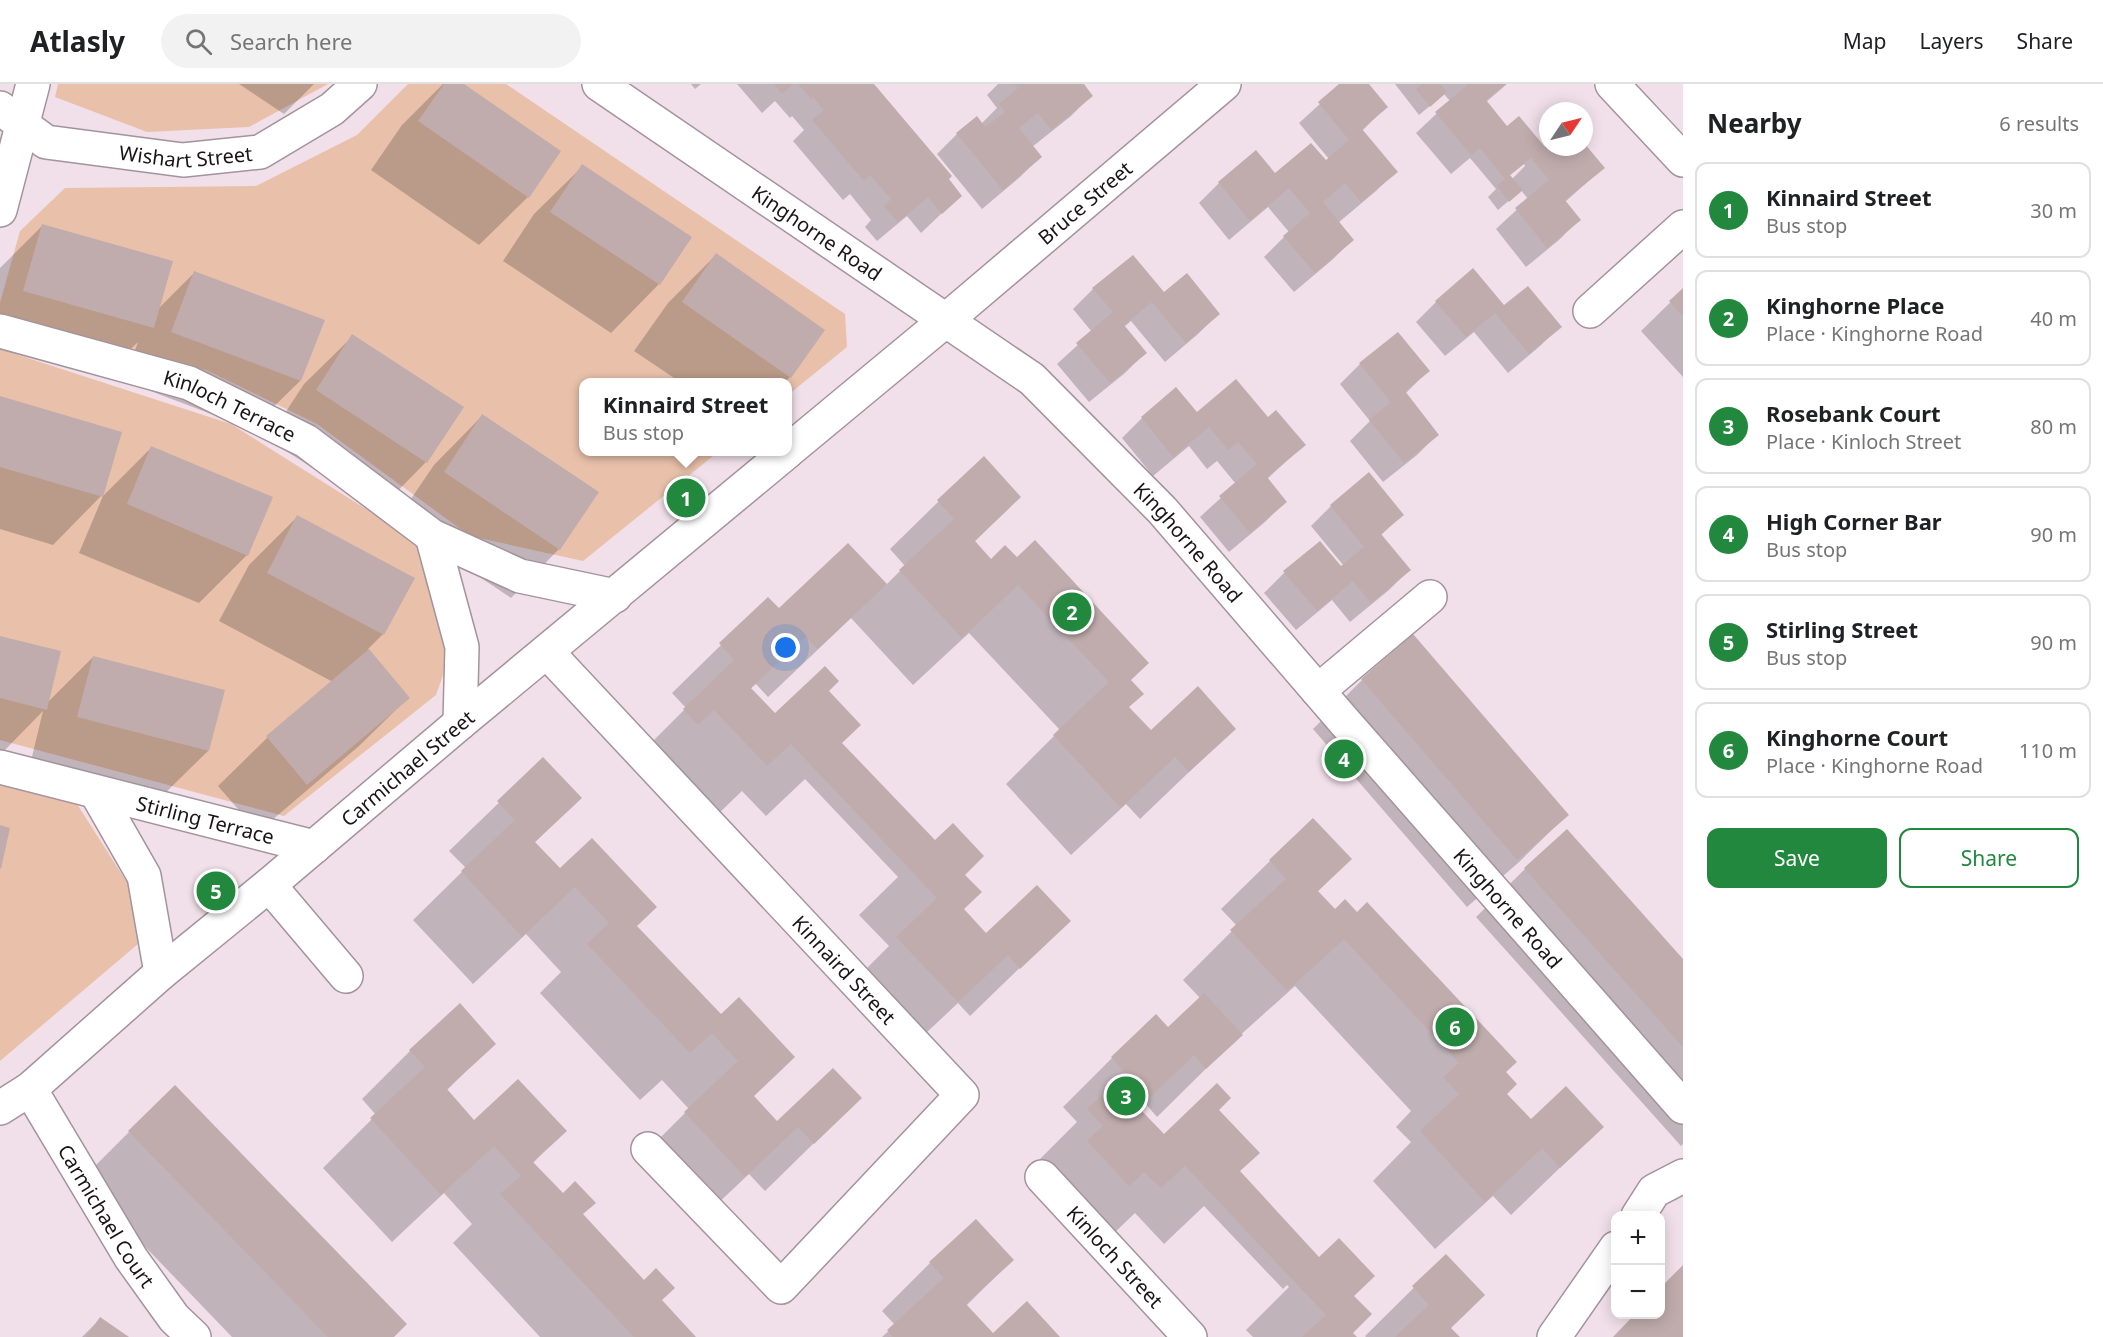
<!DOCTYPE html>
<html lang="en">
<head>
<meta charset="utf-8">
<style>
  :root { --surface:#fff; --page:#f2f2f2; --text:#202124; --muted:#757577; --line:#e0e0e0; --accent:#21883d }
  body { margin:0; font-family:"Noto Sans",sans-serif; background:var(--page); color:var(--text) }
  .controls { position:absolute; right:18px; bottom:18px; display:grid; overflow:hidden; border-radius:12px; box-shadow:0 3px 15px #0003 }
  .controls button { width:54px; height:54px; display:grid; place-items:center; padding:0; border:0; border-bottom:2px solid var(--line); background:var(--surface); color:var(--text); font:30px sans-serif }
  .compass { position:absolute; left:1539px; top:18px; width:54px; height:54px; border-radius:50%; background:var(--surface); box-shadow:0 3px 15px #0003; rotate:55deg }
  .you { position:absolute; left:786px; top:564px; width:21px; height:21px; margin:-15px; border:4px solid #fff; border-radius:50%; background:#1a73e8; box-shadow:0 0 0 9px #1a73e833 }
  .badge { display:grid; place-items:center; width:39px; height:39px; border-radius:50%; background:var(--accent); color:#fff; font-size:20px; font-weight:700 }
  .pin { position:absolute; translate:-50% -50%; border:3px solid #fff; box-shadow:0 2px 6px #0006 }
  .popup { position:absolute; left:579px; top:294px; width:213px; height:78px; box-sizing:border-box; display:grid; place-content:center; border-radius:12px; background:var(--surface); filter:drop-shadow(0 2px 4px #0005); font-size:20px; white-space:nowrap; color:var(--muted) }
  .popup b { font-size:22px; color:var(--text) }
  .popup::after { content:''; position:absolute; left:50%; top:100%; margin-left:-12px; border:12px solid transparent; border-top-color:var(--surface) }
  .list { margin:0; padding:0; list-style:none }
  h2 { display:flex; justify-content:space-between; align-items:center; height:78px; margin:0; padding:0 24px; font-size:26px }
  h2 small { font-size:20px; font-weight:400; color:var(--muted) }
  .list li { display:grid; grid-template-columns:39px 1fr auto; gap:18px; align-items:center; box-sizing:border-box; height:96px; margin:0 12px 12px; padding:0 12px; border:2px solid var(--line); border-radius:12px }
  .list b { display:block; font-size:22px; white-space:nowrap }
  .list p { margin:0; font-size:20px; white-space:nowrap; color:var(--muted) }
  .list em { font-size:20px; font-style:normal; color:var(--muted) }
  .actions { display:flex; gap:12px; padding:18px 24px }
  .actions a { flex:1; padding:14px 0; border:2px solid var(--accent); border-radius:12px; text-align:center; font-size:21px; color:var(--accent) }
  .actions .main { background:var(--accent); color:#fff }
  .icon { flex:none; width:33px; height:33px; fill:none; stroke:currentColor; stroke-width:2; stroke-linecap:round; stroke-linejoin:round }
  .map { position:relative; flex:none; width:1683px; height:1253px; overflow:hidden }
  header { display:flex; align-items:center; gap:36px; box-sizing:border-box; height:84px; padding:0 30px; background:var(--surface); border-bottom:2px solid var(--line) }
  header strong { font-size:28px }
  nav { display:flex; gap:33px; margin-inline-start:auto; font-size:21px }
  .search { width:420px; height:54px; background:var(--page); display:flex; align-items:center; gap:15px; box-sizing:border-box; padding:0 21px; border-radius:33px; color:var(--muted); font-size:22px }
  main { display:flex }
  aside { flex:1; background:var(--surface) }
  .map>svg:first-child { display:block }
  .green { fill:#e9c1ab }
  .shadow { fill:#0003; fill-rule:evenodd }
  .building { fill:#c0acad }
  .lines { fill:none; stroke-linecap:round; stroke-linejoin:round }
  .minor-casing { stroke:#a3939c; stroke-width:36 }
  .minor { stroke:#fff; stroke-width:33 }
  .labels { text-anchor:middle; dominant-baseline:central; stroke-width:5; stroke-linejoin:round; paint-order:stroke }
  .street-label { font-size:20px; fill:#1a1417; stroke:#fff }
</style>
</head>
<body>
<header>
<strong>Atlasly</strong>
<div class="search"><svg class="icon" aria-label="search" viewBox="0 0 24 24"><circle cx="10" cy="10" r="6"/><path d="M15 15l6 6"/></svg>Search here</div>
<nav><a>Map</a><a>Layers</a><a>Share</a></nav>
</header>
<main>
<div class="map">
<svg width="1683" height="1253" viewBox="0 0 1683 1253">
  <rect width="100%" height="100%" fill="#f1e0e9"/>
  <!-- green -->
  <g class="green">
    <polygon points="58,0 328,0 249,43 147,48 55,13"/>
    <polygon points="408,0 506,0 845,230 847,263 788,311 788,298 584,298 584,368 718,368 583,477 470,452 317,340 206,286 0,231 0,219 20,147 65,104 256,102 357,51"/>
    <polygon points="0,265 231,340 417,457 451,569 436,611 284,732 0,656"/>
    <polygon points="0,698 77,720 128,800 138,860 0,977"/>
  </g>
  <!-- shadow -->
  <g class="shadow">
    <polygon points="239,0 314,0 284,30"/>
    <polygon points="443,0 462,0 528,113 479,161 371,86 402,41"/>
    <polygon points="691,0 701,0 695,5"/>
    <polygon points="737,0 872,0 960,112 921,149 907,132 877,157 865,143 871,136 850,110 843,116 793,57 804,46 792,32 790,34 775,17 762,29"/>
    <polygon points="998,0 1082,0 1091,12 1071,32 1032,63 1040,73 1020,93 982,125 937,70 957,50 981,40 997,24 987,11"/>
    <polygon points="1342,0 1367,0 1386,23 1362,47 1396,87 1376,107 1338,139 1352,156 1332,176 1294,208 1264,173 1289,148 1268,123 1229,156 1199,119 1219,99 1275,91 1326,78 1329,75 1299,39"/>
    <path d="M1395,0H1507L1486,18L1505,41L1544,65L1548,62L1584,63V61L1603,84L1565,118L1579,136L1559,156L1526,183L1496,145L1528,115L1521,106L1498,126L1488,113L1496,105L1470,74L1451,90L1416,49L1450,17L1444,10L1419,31ZM1524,80L1525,82L1512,95L1509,92Z"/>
    <polygon points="583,82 659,200 611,249 503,177 534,130"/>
    <polygon points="42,142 158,225 194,189 323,237 300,297 251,345 124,297 138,258 104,291 0,262 0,184"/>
    <polygon points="716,171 790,293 785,298 680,298 634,267 668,219"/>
    <polygon points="1093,205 1163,211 1218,230 1198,250 1165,278 1131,237 1124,243 1145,269 1125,289 1089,318 1057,280 1092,248 1073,225"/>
    <polygon points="1683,206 1683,293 1641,247"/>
    <polygon points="1436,218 1504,223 1560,242 1540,262 1508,289 1474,248 1445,272 1416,238"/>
    <polygon points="353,252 426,378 378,427 268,355 304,300"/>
    <polygon points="1360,280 1428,287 1405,310 1437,351 1417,371 1383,398 1350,357 1370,337 1340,300"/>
    <polygon points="1176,305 1196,330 1268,335 1304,361 1267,395 1285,418 1265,438 1229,468 1200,433 1236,400 1217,377 1207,385 1189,362 1153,392 1122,354 1142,334"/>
    <polygon points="0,314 101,412 53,461 0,445"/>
    <polygon points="482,332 597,408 559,465 511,514 396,437 434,381"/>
    <polygon points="152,363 247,471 199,519 79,469 103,412"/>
    <polygon points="983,374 1019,413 974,458 991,477 1129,596 1128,624 1151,648 1234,645 1140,735 1126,720 1071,771 1006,700 1060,646 969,549 913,601 851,534 768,613 756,600 750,605 775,631 827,607 841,659 963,791 963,826 986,851 1068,837 970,932 958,919 908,966 849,902 889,862 859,831 898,793 805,695 766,732 742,707 718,730 636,674 686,624 672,609 768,515 779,526 848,461 886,501 905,482 890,465"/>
    <polygon points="1368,391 1402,431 1380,452 1409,486 1389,506 1350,538 1332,516 1296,546 1264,509 1284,489 1341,485 1344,482 1311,442 1331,422"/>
    <polygon points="297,433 383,550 368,565 408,614 359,662 258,748 218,702 267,654 333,598 219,537 249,481"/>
    <polygon points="1413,552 1567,731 1518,779 1467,823 1313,645 1362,596"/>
    <polygon points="0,554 47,619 93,573 223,607 208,667 159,715 30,681 43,627 0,671"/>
    <polygon points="543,676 580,714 534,759 560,786 636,842 720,933 753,1013 777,1039 860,1014 765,1107 749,1090 696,1140 637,1077 689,1025 662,996 640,1016 540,909 561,888 526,850 473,900 413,836 466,784 449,767"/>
    <polygon points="1567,747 1683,877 1683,1060 1681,1062 1476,833 1525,785"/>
    <polygon points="1350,775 1317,808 1504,988 1505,1010 1530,1037 1602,1043 1511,1131 1493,1112 1435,1165 1373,1097 1411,1058 1396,1043 1411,1027 1295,902 1237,954 1157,1033 1145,1019 1138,1025 1164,1052 1217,1026 1238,1088 1353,1213 1351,1249 1355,1253 1253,1253 1246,1246 1289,1203 1287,1201 1283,1205 1204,1122 1164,1160 1135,1129 1111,1152 1040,1075 1077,1038 1063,1023 1112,974 1156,933 1168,945 1201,915 1183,896 1237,842 1221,825 1270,777"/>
    <polygon points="494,959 446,1007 474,1038 564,1047 533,1079 694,1253 540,1253 453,1159 472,1140 444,1109 392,1158 323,1084 376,1031 362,1015 410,967"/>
    <polygon points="129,1048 392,1253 232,1253 81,1096"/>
    <polygon points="1446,1172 1450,1244 1458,1253 1366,1253 1365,1252"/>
    <polygon points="1012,1176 966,1222 993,1251 1058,1253 882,1253 895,1241 882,1227 930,1179"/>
    <polygon points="100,1235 127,1253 82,1253"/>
  </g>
  <!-- building -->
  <g class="building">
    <polygon points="444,0 464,0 561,67 529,114 418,37"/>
    <polygon points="774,0 793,0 782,10"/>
    <polygon points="798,0 874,0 952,92 949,95 962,112 942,130 928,113 898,138 884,122 891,115 870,91 864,97 812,36 824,26 813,13 811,15"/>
    <polygon points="1014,0 1084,0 1093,12 1051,46 1038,29 1019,44 1042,73 1003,106 956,49 977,32 985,43 1005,28 999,20 1018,4"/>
    <polygon points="1339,0 1369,0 1388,23 1362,45 1398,88 1361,118 1345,99 1323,118 1354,156 1315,189 1283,152 1310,129 1289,104 1250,137 1218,98 1256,66 1275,89 1311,59 1326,76 1349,56 1318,18"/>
    <polygon points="1422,0 1440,0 1447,8 1430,23 1416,5"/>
    <polygon points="1469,0 1506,0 1486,16 1507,42 1519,32 1545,63 1548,60 1548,63 1584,63 1584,59 1605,84 1565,116 1581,136 1547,164 1515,124 1549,96 1531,74 1510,91 1523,106 1509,118 1497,102 1505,95 1480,64 1471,71 1435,28"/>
    <polygon points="582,80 692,153 660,201 550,128"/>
    <polygon points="42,140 173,177 154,244 23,207"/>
    <polygon points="716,169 825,246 791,294 682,218"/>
    <polygon points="1133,171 1164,208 1187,189 1220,230 1186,259 1152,218 1124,241 1147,269 1110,299 1076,259 1113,228 1092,204"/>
    <polygon points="1473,184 1504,221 1528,202 1562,243 1529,270 1495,229 1466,253 1435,217"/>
    <polygon points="194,187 325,236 301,297 171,248"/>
    <polygon points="1683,204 1683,232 1669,217"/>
    <polygon points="1398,248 1430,287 1405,307 1439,351 1404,379 1369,336 1391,318 1359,279"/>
    <polygon points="352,250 464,323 427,379 316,306"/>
    <polygon points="1236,295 1268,333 1276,326 1306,361 1267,393 1287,418 1250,449 1219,412 1257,380 1238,358 1228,366 1209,343 1173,373 1141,333 1176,303 1197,328"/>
    <polygon points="0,312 122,348 103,413 0,383"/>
    <polygon points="482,330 599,408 560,466 444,388"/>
    <polygon points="151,362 273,413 248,472 127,420"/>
    <polygon points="984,372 1021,413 975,457 991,475 1005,461 1017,473 1035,456 1149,579 1131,596 1144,610 1129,623 1151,646 1198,602 1236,645 1189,688 1175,673 1121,724 1053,651 1109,598 1018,501 962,554 899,486 954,435 937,416"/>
    <polygon points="1369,388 1404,431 1381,450 1411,486 1371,519 1353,497 1317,527 1283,487 1320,457 1341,482 1364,463 1330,421"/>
    <polygon points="297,431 415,494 384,551 267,489"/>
    <polygon points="848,459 887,500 818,565 805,553 751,604 775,629 825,582 839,597 829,607 861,641 842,659 935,756 953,739 984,772 965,791 982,808 964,825 986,849 1037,801 1071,837 1020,885 1008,871 958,918 896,853 937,814 791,660 767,682 714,626 698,641 683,625 734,576 719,559 768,513 779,524"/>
    <polygon points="1413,550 1569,731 1517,776 1361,595"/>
    <polygon points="0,552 61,567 47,626 0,614"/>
    <polygon points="369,565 410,614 307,701 266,652"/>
    <polygon points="93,572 225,606 209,667 77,633"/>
    <polygon points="543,673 582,714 535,758 560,784 592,754 657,823 637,842 721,930 739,913 795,973 754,1012 777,1037 833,984 862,1014 814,1060 798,1043 745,1093 684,1028 738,977 712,949 690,969 587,860 609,839 575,803 522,853 461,787 515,736 497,717"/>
    <polygon points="1313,734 1352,775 1318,807 1335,825 1345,815 1357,828 1367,818 1517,978 1506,988 1517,1000 1507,1010 1531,1035 1566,1002 1604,1043 1560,1084 1542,1064 1485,1118 1420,1047 1459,1010 1443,993 1459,979 1344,855 1287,907 1230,846 1286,795 1269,776"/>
    <polygon points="0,741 10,744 1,785 0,784"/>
    <polygon points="1567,745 1683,875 1683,963 1524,784"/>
    <polygon points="1204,909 1243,951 1206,985 1194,971 1139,1024 1164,1050 1217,999 1231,1014 1219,1026 1260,1069 1240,1087 1319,1173 1339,1154 1375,1192 1354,1212 1372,1230 1353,1249 1357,1253 1302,1253 1326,1231 1185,1082 1161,1104 1144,1088 1129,1102 1087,1057 1103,1042 1087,1025 1116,999 1126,1010 1136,1001 1111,973 1156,930 1168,943"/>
    <polygon points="460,919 496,960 447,1005 474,1036 518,995 567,1047 533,1078 563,1109 575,1097 596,1119 583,1130 644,1196 656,1184 675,1204 662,1216 696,1253 634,1253 500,1110 521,1092 494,1062 441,1111 370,1034 425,983 409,966"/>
    <polygon points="175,1001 407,1240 394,1253 328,1253 128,1047"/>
    <polygon points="976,1135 1014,1176 966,1220 993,1249 1027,1217 1060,1253 893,1253 887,1246 944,1194 929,1178"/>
    <polygon points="1446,1170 1485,1211 1451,1244 1460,1253 1395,1253 1429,1221 1412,1202"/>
    <polygon points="1683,1181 1683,1253 1613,1253 1635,1230 1660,1230 1660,1204"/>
    <polygon points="100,1233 129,1253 86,1253"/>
  </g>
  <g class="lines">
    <!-- minor casing -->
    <g class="minor-casing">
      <g id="minor">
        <path id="s1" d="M599,0L1032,295L1162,426L1343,636L1683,1023"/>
        <polyline points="1612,0 1683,76"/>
        <path id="s2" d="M0,24L46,58L183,76L260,68L332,25L360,0"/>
        <polyline points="0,126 33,0"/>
        <polyline points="1590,227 1683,143"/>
        <path id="s3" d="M0,247L189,299L306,357L432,452L520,492L615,512"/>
        <path id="s4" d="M788,367L946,236L1224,0"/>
        <polyline points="432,452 462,563 460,639"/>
        <path id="s5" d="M547,568L962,1011L781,1203L648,1065"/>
        <polyline points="1318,607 1430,513"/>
        <path id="s6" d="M0,683L314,763"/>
        <polyline points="96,708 144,792 161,889"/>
        <polyline points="269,801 346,892"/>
        <path id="s7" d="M30,1005L131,1174L174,1234L194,1253"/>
        <path id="s8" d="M0,1024L30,1005L161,889L269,801L460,639L787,368"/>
        <path id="s9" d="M1042,1093L1190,1253"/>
        <polyline points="1638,1132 1654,1107 1683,1092"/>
        <polyline points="1554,1253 1616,1164"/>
      </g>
    </g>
    <!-- minor -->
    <use href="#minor" class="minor"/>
  </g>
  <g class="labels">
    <!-- street labels -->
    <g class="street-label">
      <text stroke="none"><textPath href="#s2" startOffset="198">Wishart Street</textPath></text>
      <text stroke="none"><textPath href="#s4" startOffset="387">Bruce Street</textPath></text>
      <text stroke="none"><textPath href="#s1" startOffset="264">Kinghorne Road</textPath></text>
      <text stroke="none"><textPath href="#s3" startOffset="242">Kinloch Terrace</textPath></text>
      <text stroke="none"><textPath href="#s1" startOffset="750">Kinghorne Road</textPath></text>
      <text stroke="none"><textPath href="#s8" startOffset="531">Carmichael Street</textPath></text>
      <text stroke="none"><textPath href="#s6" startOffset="212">Stirling Terrace</textPath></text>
      <text stroke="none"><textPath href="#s1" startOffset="1236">Kinghorne Road</textPath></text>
      <text stroke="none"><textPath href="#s5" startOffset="435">Kinnaird Street</textPath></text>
      <text stroke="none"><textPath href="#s7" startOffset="148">Carmichael Court</textPath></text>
      <text stroke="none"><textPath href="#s9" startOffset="108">Kinloch Street</textPath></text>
    </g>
  </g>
</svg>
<div class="controls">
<button>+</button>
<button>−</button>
</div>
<svg class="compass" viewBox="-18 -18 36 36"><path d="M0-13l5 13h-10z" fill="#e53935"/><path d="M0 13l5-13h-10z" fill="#757577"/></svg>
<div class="you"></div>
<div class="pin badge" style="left:686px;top:414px">1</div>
<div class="popup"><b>Kinnaird Street</b>Bus stop</div>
<div class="pin badge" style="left:1072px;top:528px">2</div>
<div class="pin badge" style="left:1126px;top:1012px">3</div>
<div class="pin badge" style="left:1344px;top:675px">4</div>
<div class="pin badge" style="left:216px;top:807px">5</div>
<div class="pin badge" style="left:1455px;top:943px">6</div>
</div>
<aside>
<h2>Nearby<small>6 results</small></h2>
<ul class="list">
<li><span class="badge">1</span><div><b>Kinnaird Street</b><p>Bus stop</p></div><em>30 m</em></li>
<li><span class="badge">2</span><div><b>Kinghorne Place</b><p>Place · Kinghorne Road</p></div><em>40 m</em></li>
<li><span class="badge">3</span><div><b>Rosebank Court</b><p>Place · Kinloch Street</p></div><em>80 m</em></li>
<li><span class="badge">4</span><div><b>High Corner Bar</b><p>Bus stop</p></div><em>90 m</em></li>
<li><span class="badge">5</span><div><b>Stirling Street</b><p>Bus stop</p></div><em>90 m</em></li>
<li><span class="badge">6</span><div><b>Kinghorne Court</b><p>Place · Kinghorne Road</p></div><em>110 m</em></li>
</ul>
<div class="actions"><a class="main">Save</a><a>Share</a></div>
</aside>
</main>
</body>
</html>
